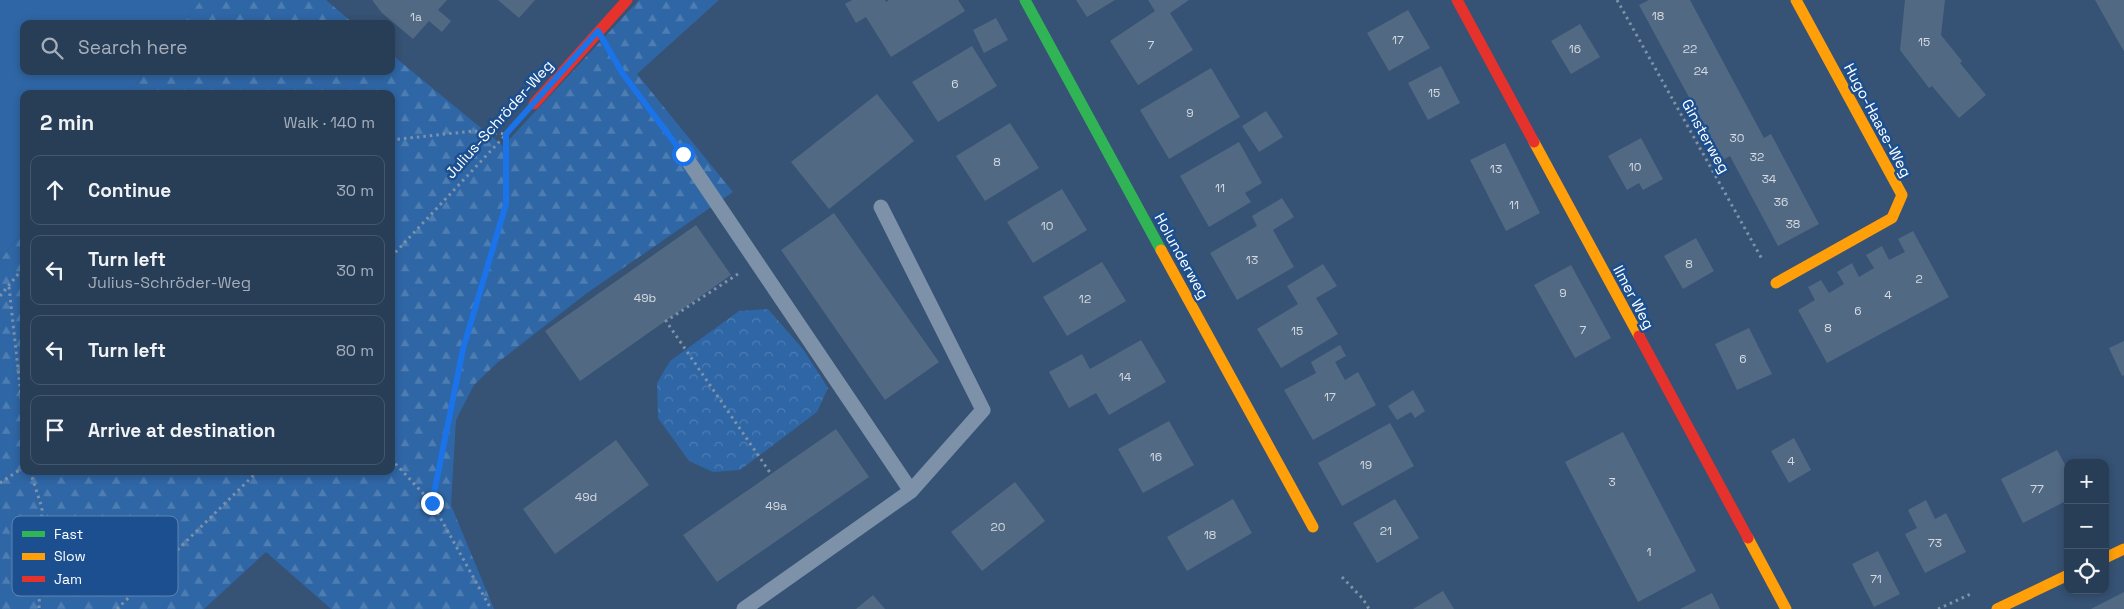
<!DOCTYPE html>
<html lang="en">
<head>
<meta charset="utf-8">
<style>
  :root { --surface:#283e57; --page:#344961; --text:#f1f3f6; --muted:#a5aeba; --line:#44576d }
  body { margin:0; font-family:"Space Grotesk",sans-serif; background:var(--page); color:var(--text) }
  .controls { position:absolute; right:15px; bottom:15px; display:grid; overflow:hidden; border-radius:10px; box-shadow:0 2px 8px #0003 }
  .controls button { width:45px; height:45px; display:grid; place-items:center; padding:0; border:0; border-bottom:1px solid var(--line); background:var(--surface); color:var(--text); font:25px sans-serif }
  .stop { position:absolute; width:15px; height:15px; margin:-11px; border:4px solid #1a73e8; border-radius:50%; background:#fff }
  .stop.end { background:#1a73e8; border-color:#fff; box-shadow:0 1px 5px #0008 }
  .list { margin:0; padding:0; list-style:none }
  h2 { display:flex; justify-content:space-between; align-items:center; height:65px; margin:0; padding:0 20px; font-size:21px }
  h2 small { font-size:16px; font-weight:400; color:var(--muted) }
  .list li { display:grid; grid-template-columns:32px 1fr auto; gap:15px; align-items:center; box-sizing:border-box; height:70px; margin:0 10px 10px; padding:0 10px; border:1px solid var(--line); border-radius:10px }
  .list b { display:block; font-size:19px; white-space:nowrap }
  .list p { margin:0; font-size:16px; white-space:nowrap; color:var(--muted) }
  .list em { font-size:16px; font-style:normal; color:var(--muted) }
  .icon { flex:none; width:28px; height:28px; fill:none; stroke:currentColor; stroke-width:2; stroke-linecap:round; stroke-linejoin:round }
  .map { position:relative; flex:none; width:2124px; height:609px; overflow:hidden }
  .search { position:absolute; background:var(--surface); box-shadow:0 2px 8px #0003; left:20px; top:20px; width:375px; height:55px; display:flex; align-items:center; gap:12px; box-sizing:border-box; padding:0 18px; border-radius:10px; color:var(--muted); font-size:19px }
  .panel { position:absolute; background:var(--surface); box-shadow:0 2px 8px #0003; left:20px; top:90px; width:375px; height:385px; border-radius:10px }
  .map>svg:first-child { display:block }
  .grass { fill:#2f66a5 }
  .forest { fill:url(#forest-firs) }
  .park { fill:url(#park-crowns) }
  .building { fill:#526984 }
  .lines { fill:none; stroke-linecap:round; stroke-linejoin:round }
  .path { stroke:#7d92a8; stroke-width:3; stroke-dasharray:2.5 4; stroke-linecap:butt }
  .lane { stroke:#7d92a8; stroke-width:15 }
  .fast { stroke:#30b455; stroke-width:11 }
  .slow { stroke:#ff9f0a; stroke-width:11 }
  .jam { stroke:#e5322d; stroke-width:11 }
  .route { stroke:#1a73e8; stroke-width:6 }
  .labels { text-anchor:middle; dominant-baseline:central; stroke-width:5; stroke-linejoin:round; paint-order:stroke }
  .number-label { font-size:12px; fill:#d4dae0 }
  .street-label { font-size:15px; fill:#fff; stroke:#1b4f8f }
  .key { fill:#1b4f8f; stroke:#5f84b1; stroke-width:1 }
  .key-label { font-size:14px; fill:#fff }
</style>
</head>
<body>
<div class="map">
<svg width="2124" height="609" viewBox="0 0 2124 609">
  <defs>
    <pattern id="forest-firs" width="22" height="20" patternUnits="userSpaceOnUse" patternTransform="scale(1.25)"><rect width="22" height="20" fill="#2f66a5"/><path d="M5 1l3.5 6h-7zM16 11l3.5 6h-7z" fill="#4e7db2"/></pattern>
    <pattern id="park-crowns" width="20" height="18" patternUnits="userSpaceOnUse" patternTransform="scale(1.25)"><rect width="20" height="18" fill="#2f66a5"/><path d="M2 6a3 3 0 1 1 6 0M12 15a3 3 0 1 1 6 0" fill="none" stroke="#4e7db2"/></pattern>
  </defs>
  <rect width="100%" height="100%" fill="#365274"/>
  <!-- grass -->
  <polygon class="grass" points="0,0 201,0 183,24 24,24 24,71 146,71 129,94 24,94 24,230 0,260"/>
  <!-- forest -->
  <g class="forest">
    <polygon points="201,0 326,0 354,24 183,24"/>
    <polygon points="639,0 719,0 637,74 733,192 587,293 497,363 474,385 456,420 451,505 494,609 331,609 266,552 204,609 0,609 0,260 24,230 24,471 391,471 391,94 129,94 146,71 391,71 391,54 503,146"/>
  </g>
  <!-- park -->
  <polygon class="park" points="768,309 803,349 828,388 817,412 740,470 713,472 689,461 658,418 657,383 670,361 739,311"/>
  <!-- building -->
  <g class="building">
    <polygon points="372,0 447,0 438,10 451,21 442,32 429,21 413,39 382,13"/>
    <polygon points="498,0 535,0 519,18"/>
    <polygon points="852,0 885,0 886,2 889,0 958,0 965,11 891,57 866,17 856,23 845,4"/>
    <polygon points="1076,0 1115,0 1087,17"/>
    <polygon points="1148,0 1189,0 1170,13 1193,50 1138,85 1110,41 1155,11"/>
    <polygon points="1649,0 1690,0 1764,138 1771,134 1819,224 1778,246 1730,156 1723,160 1639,5"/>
    <polygon points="1905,0 1945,0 1941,35 1962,61 1960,63 1986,95 1959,118 1932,86 1929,88 1900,50"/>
    <polygon points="2095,0 2124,0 2124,51 2122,48"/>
    <polygon points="1408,10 1430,48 1389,71 1367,33"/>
    <polygon points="996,18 1008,40 984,53 973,30"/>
    <polygon points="1580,24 1600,57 1571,74 1551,41"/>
    <polygon points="972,46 997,86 938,122 912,82"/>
    <polygon points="1441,66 1460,103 1428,120 1408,83"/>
    <polygon points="1211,68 1240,117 1169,159 1140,110"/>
    <polygon points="877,94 914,141 829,209 791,162"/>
    <polygon points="1266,111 1283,137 1259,152 1242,126"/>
    <polygon points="1010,123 1039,168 985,201 956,156"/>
    <polygon points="1641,138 1663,179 1643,190 1639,183 1627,190 1608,156"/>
    <polygon points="1239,142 1262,183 1245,193 1251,202 1209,227 1180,176"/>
    <polygon points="1505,143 1540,213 1506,231 1470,160"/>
    <polygon points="1062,189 1087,230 1033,263 1007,222"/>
    <polygon points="1282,198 1294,217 1273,230 1294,267 1237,300 1210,253 1257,226 1252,216"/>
    <polygon points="834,213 939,362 885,400 781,250"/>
    <polygon points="696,225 731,275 580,381 545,331"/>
    <polygon points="1913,231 1949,297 1827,363 1798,310 1815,300 1808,287 1821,280 1829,293 1844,284 1837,272 1852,263 1859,277 1874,268 1866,255 1882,246 1889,260 1905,252 1898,239"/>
    <polygon points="1696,238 1714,271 1683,289 1664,256"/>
    <polygon points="1102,262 1126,301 1067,336 1043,297"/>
    <polygon points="1323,264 1337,286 1316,298 1338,334 1281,368 1257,329 1298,304 1287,286"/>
    <polygon points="1571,265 1611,338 1575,358 1534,285"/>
    <polygon points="1749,328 1772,374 1737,390 1715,344"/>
    <polygon points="1141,340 1166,382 1109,415 1096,393 1069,408 1049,372 1082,354 1090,369"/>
    <polygon points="2124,341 2124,375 2122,376 2109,348"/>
    <polygon points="1340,345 1346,356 1335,362 1345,380 1358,372 1376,405 1313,440 1284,390 1316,373 1311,362"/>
    <polygon points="1413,390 1425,411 1415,418 1411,412 1397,420 1388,406"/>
    <polygon points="1169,421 1194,465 1143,493 1118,449"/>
    <polygon points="1390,423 1414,466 1342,506 1318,463"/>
    <polygon points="836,429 869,477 717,582 683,535"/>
    <polygon points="1623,432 1696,571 1638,602 1565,462"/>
    <polygon points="1794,438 1811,470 1789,483 1771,451"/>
    <polygon points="616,440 649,485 555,554 523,509"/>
    <polygon points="2057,450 2068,470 2068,500 2023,523 2001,479"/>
    <polygon points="1015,482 1045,521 982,571 951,532"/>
    <polygon points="1233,499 1252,533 1187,571 1167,537"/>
    <polygon points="1395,499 1419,538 1377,563 1353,523"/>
    <polygon points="1926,500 1935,519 1946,513 1966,552 1925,573 1905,534 1917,528 1908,510"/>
    <polygon points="1878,551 1900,594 1874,607 1852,564"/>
    <polygon points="1443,591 1454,609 1413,609"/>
    <polygon points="2124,592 2124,609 2091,609"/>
    <polygon points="1712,593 1720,609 1680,609"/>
    <polygon points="873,595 885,609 856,609"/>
  </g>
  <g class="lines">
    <!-- path -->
    <g class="path">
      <polyline points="1617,0 1762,259"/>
      <polyline points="613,57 623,74 670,135"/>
      <polyline points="391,140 473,131 506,134 506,204 463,349 432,503"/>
      <polyline points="391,257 516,124"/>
      <polyline points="738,274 666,321 771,474"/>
      <polyline points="9,287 24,423"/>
      <polyline points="0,296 24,267"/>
      <polyline points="391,459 432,503 491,609"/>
      <polyline points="30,471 42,508 39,609"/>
      <polyline points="0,483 24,467"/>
      <polyline points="1342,577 1363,599 1369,609"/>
      <polyline points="117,609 258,471"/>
      <polyline points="1938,609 1973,593"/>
    </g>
    <!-- lane -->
    <g class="lane">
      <polyline points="683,153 911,491 744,609"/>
      <polyline points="881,207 983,410 911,491"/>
    </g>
    <!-- fast -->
    <polyline class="fast" points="1025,0 1161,250"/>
    <!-- slow -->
    <g class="slow">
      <polyline points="1534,142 1639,336"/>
      <polyline points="1161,250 1313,527"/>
      <polyline points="1776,283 1892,218 1902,195 1796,0"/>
      <polyline points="1748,538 1786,609"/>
      <polyline points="2105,558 2124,549"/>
      <polyline points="1997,609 2068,575"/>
    </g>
    <!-- jam -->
    <g class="jam">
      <polyline points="1457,0 1534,142"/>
      <polyline points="534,104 627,0"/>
      <polyline points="1639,336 1748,538"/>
    </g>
  </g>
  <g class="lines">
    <!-- route -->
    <polyline class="route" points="432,503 463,349 506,204 506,134 598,31 623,74 683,154"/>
  </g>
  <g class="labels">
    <!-- number labels -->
    <g class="number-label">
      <text x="1658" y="16">18</text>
      <text x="416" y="17">1a</text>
      <text x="1398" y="40">17</text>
      <text x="1924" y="42">15</text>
      <text x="1151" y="45">7</text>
      <text x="1575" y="49">16</text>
      <text x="1690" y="49">22</text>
      <text x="1701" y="71">24</text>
      <text x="955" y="84">6</text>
      <text x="1434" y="93">15</text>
      <text x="1190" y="113">9</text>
      <text x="1737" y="138">30</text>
      <text x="1757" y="157">32</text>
      <text x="997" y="162">8</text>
      <text x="1635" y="167">10</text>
      <text x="1496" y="169">13</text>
      <text x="1769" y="179">34</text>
      <text x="1220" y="188">11</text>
      <text x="1781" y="202">36</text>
      <text x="1514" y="205">11</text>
      <text x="1793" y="224">38</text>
      <text x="1047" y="226">10</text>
      <text x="1252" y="260">13</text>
      <text x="1689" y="264">8</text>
      <text x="1919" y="279">2</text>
      <text x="1563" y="293">9</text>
      <text x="1888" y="295">4</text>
      <text x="645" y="298">49b</text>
      <text x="1085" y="299">12</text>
      <text x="1858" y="311">6</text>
      <text x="1828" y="328">8</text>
      <text x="1583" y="330">7</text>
      <text x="1297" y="331">15</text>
      <text x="1743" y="359">6</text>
      <text x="1125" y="377">14</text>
      <text x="1330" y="397">17</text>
      <text x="1156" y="457">16</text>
      <text x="1791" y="461">4</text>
      <text x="1366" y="465">19</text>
      <text x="1612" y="482">3</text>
      <text x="2037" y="489">77</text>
      <text x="586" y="497">49d</text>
      <text x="776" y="506">49a</text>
      <text x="998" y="527">20</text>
      <text x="1386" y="531">21</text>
      <text x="1210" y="535">18</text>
      <text x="1935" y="543">73</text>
      <text x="1649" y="552">1</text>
      <text x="1876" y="579">71</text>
    </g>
    <!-- street labels -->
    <g class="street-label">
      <text transform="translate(499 119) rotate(-48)">Julius-Schröder-Weg</text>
      <text transform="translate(1878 120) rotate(62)">Hugo-Haase-Weg</text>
      <text transform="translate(1706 136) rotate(61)">Ginsterweg</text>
      <text transform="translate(1182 256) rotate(61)">Holunderweg</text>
      <text transform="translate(1634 297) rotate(62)">Ilmer Weg</text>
    </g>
  </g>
  <!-- legend -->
  <rect x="12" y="516" width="166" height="80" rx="8" class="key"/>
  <rect x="22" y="531" width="23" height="6" fill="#30b455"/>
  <rect x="22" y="553" width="23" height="7" fill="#ff9f0a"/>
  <rect x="22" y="576" width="23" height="6" fill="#e5322d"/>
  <g class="key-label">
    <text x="54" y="539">Fast</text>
    <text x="54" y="561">Slow</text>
    <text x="54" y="584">Jam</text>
  </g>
</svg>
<div class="controls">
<button>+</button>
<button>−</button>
<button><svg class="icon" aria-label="locate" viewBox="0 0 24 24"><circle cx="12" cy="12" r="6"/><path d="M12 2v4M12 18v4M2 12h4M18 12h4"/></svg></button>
</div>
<div class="stop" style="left:683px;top:154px"></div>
<div class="stop end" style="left:432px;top:503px"></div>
<div class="search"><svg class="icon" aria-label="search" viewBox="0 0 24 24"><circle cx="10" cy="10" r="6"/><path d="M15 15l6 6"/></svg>Search here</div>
<section class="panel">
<h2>2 min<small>Walk · 140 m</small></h2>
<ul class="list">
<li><svg class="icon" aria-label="ahead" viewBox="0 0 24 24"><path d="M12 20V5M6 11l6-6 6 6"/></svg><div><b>Continue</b></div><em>30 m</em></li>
<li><svg class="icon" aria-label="left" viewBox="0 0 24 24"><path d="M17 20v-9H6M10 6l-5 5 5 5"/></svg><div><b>Turn left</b><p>Julius-Schröder-Weg</p></div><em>30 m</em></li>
<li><svg class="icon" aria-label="left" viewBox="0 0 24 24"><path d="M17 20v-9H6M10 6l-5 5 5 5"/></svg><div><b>Turn left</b></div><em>80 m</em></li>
<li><svg class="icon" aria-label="arrive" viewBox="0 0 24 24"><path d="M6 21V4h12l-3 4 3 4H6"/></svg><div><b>Arrive at destination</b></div></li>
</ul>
</section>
</div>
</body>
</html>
